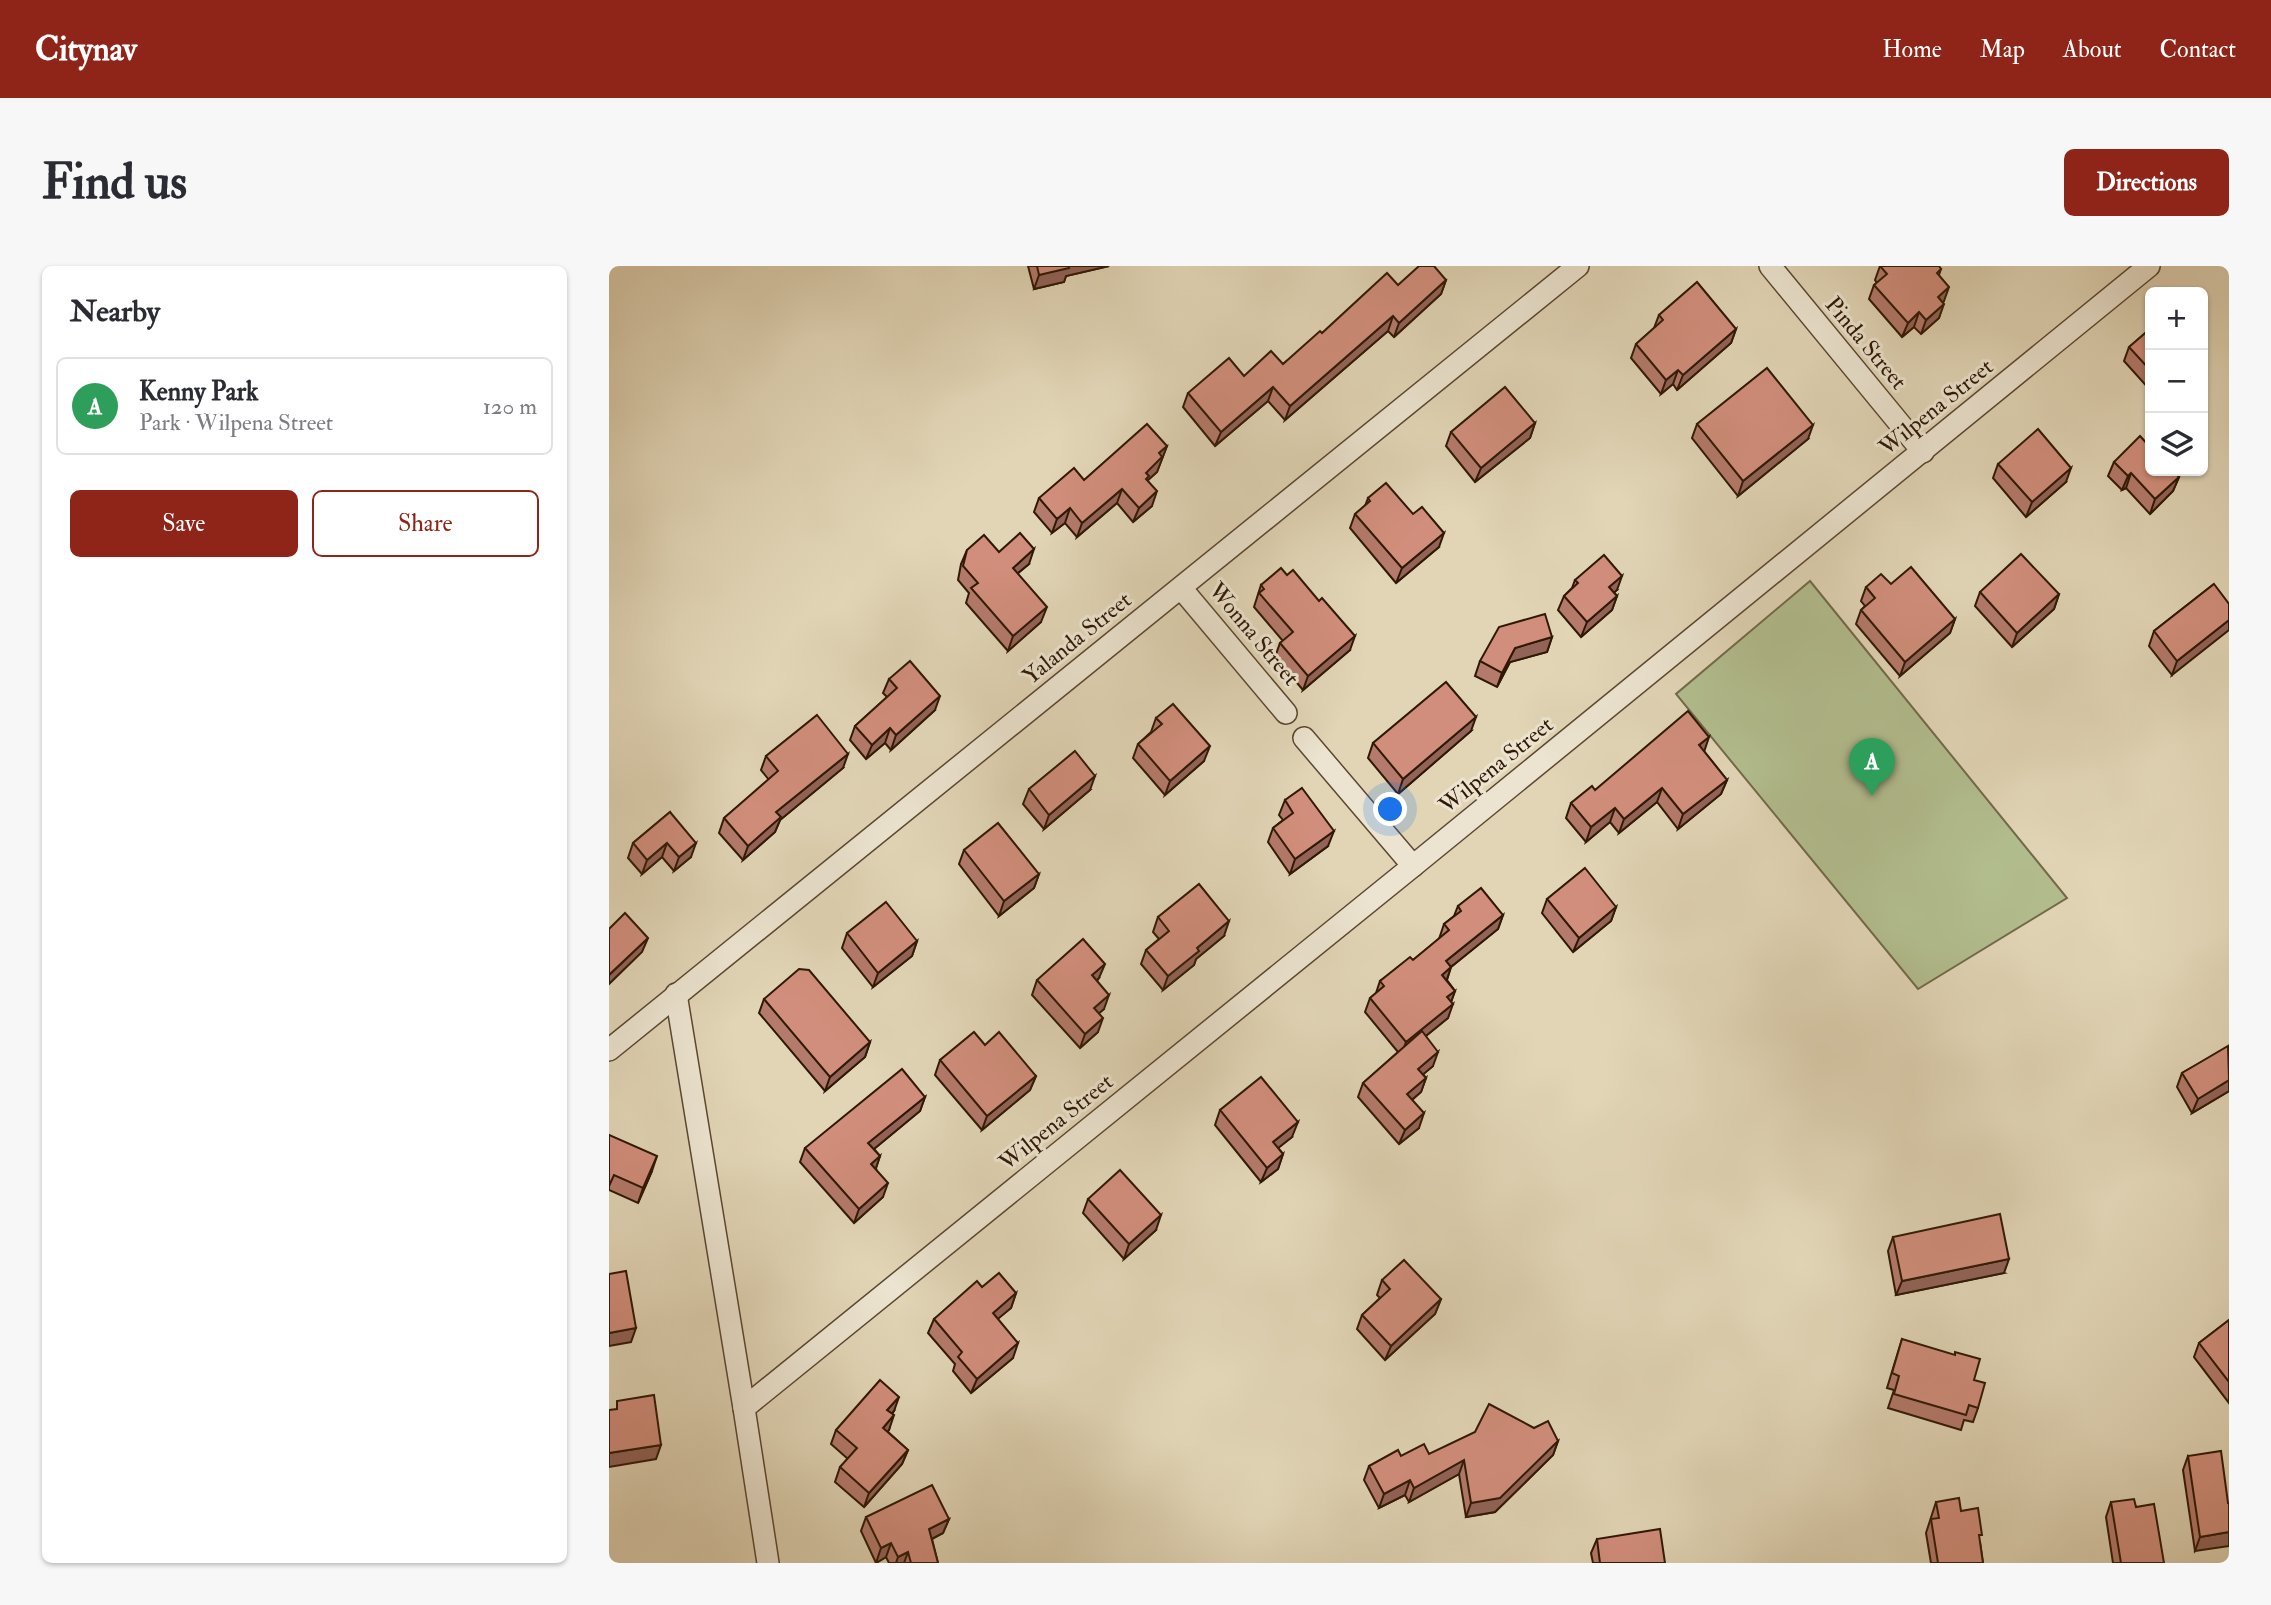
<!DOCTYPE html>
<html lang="en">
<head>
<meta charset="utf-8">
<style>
  :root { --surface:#fff; --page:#f7f7f7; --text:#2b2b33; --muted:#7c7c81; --line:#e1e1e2; --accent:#8f2418 }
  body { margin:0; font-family:"IM FELL Double Pica",serif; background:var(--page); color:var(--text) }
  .controls { position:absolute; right:21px; top:21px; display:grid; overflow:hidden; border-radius:10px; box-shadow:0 2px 5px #0004 }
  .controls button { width:63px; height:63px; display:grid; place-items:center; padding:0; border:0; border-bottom:2px solid var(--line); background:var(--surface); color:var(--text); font:35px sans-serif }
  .you { position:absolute; left:782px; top:544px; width:24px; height:24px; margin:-18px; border:5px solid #fff; border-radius:50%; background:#1a73e8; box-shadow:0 0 0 10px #1a73e833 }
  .badge { display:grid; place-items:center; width:46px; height:46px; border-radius:50%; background:var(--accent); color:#fff; font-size:23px; font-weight:700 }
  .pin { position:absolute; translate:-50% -58px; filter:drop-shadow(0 2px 4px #0008) }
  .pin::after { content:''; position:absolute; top:37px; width:24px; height:21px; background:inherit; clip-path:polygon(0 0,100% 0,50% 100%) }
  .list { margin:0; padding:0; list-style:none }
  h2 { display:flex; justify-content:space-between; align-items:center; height:91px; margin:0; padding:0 28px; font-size:30px }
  h2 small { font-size:23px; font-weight:400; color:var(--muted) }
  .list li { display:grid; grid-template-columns:46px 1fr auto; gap:21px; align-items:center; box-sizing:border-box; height:98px; margin:0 14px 14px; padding:0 14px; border:2px solid var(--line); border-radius:10px }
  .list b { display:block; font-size:26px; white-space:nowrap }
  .list p { margin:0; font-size:23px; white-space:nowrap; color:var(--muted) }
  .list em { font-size:23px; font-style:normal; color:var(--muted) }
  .actions { display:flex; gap:14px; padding:21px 28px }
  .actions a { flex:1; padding:16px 0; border:2px solid var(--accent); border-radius:10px; text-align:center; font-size:24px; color:var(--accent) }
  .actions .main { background:var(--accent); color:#fff }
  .icon { flex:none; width:38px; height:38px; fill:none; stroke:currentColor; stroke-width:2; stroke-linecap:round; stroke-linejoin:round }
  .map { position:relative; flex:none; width:1620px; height:1297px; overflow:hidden; border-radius:10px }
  header { display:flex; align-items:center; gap:42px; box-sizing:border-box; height:98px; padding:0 35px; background:var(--accent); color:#fff }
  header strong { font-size:33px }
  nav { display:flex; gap:38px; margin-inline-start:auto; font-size:24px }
  .intro { display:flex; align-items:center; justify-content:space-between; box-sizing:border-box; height:168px; padding:0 42px }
  h1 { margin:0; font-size:49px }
  .button { padding:18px 32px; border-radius:10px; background:var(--accent); color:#fff; font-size:24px; font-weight:700 }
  main { display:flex; gap:42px; padding:0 42px }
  aside { flex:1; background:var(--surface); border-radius:10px; box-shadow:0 2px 5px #0004 }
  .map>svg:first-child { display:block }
  .green { fill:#b2bd8e; stroke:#716a4a; stroke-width:2 }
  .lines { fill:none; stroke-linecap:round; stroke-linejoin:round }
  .street-casing { stroke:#5c4732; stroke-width:24 }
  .street { stroke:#ece4d0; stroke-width:21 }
  .wall { fill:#b47a6b; stroke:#301806; stroke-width:2 }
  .shaded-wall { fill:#926357; stroke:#301806; stroke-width:2 }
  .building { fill:#d18e7c; stroke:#301806; stroke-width:2 }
  .labels { text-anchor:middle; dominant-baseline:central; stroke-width:6; stroke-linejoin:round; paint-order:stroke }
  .street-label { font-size:23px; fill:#301806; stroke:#ece4d0 }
</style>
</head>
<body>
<header>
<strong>Citynav</strong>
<nav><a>Home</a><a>Map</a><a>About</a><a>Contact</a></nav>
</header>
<div class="intro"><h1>Find us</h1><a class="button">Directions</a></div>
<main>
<aside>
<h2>Nearby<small></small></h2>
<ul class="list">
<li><span class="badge" style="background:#2e9e5b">A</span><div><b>Kenny Park</b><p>Park · Wilpena Street</p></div><em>120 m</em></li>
</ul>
<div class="actions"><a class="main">Save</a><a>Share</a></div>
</aside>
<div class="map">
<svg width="1620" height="1297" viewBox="0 0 1620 1297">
  <rect width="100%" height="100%" fill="#e1d5b6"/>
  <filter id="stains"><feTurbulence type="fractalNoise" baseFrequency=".00286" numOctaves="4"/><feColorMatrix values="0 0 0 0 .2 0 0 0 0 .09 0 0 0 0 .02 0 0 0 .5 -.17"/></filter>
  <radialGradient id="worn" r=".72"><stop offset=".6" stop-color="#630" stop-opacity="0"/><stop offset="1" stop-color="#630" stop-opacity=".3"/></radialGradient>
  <!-- green -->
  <polygon class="green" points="1201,315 1458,632 1309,723 1067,428"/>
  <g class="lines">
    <!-- street casing -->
    <g class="street-casing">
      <g id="street">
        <polyline points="1161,0 1314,186"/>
        <polyline points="572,322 677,447"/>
        <polyline points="695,472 804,600"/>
        <polyline points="67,728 135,1142"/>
        <polyline points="0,784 969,0"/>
        <polyline points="159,1297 135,1142 804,600 1540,0"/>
      </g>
    </g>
    <!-- street -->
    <use href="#street" class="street"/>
  </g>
  <!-- wall -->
  <g class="wall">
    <polygon points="419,0 500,0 457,10 455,16 425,23"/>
    <polygon points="1271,0 1332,3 1330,9 1335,35 1334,36 1330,52 1312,68 1305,61 1293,71 1260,33 1265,19 1268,17 1266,14"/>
    <polygon points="837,14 832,28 785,71 779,65 676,154 659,135 606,180 574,141 579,127 674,98 713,67 789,19"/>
    <polygon points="1050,49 1127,63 1122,77 1068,124 1064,118 1052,128 1022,92 1027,78 1045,62"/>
    <polygon points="1541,63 1541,124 1515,95 1520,81"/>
    <polygon points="926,157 921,172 866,216 837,180 842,166"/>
    <polygon points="1088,158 1199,173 1129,230 1083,172"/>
    <polygon points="558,180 548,206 539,214 543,240 524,256 508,237 468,271 456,257 443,267 425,246 430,232"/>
    <polygon points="1505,196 1570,211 1564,225 1541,248 1517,222 1513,224 1499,210"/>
    <polygon points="1389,198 1457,216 1417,251 1384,212"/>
    <polygon points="759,232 830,281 787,317 741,262 746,248 756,240"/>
    <polygon points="358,284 390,286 420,298 408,308 432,356 399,385 357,337 360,327 349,314 352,298"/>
    <polygon points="966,314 1008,324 1005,326 1008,330 1003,344 972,371 949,344 955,330 963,322"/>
    <polygon points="1282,318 1346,353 1341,367 1291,410 1247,358 1252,344 1256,340 1252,335 1257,321"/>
    <polygon points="1605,318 1563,409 1540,380 1545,365"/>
    <polygon points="652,319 741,384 694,424 666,391 671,377 674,375 645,341"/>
    <polygon points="1371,326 1450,328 1445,343 1403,381 1366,340"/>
    <polygon points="943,371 938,386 901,396 888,421 866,410 871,395"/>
    <polygon points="280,413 326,444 282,484 276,477 257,493 241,474 246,460 278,431 274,427"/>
    <polygon points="547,452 595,495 556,529 524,492 529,478 542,466"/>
    <polygon points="862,465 789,528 759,492 764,477"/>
    <polygon points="1095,485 1118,514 1112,528 1069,563 1048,536 1010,567 1001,556 977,576 957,552 962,537 986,524"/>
    <polygon points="157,490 234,502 171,554 166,566 134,594 110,567 115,552 160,514 152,504"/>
    <polygon points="420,523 481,524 435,563 414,538"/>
    <polygon points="676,534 719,580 681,608 659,576 664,562 674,554 670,549"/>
    <polygon points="61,546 82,591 65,605 53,591 33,608 19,592 24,577"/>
    <polygon points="355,584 430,608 425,622 390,650 350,598"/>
    <polygon points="938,633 1007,641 1002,655 964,686 933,647"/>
    <polygon points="849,640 894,649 889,663 842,701 838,714 846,725 842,736 839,752 817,770 824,800 814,808 817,812 812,826 803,834 810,862 790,878 749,831 754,817 789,786 756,746 761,732 767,727 771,715 804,694 830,673 835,658 845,650"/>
    <polygon points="549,651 615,670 587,693 585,699 554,724 532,698 537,684 550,673 544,666"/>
    <polygon points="238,667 308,675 303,690 264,721 233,682"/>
    <polygon points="490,712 488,715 495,743 490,747 489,766 471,782 423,729 428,714"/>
    <polygon points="155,733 261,776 256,791 216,825 150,747"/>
    <polygon points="376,779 427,810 421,824 373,864 326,809 331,794"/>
    <polygon points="1620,781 1620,825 1583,847 1568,821 1573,807"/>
    <polygon points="316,831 311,845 265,883 271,890 267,902 274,931 245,957 191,896 196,882"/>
    <polygon points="611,844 683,871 669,882 674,888 669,903 652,916 606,859"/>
    <polygon points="0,869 43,905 29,937 0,924"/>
    <polygon points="479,933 547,964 515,993 474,947"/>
    <polygon points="1284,971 1395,1007 1287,1029 1279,985"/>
    <polygon points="773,1014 832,1033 826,1048 776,1094 748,1063 753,1049 771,1032 768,1029"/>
    <polygon points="373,1021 407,1027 402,1042 388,1053 404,1092 362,1127 344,1105 346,1098 319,1067 325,1053"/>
    <polygon points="1620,1054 1620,1137 1585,1091 1590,1077"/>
    <polygon points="1293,1073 1365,1114 1369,1142 1364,1156 1355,1154 1352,1164 1279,1142 1285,1124 1278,1122"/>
    <polygon points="285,1145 283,1148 280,1164 278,1165 299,1184 293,1198 255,1241 226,1216 231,1201 239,1193 222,1178 227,1164"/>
    <polygon points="949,1175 944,1189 886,1246 857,1251 850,1208 800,1236 796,1229 770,1242 755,1214 760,1200 792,1190 820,1188"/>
    <polygon points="1579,1190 1619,1237 1586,1285 1574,1204"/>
    <polygon points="1327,1236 1352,1245 1371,1276 1374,1297 1322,1297 1317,1267"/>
    <polygon points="1502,1236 1527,1241 1555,1297 1504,1297 1497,1251"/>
    <polygon points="257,1251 340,1253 334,1267 323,1273 329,1297 280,1297 277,1291 267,1297 252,1265"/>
    <polygon points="988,1273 1056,1297 984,1297 982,1287"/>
  </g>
  <!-- shaded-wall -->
  <g class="shaded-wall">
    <polygon points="457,0 500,0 457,10 455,16 425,23 430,9"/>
    <polygon points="837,14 832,28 785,71 790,57"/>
    <polygon points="1340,21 1335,35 1324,45 1329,31"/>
    <polygon points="1335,38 1330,52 1312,68 1317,54"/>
    <polygon points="1310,46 1305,61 1293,71 1299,57"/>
    <polygon points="784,50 779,65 676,154 681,140"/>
    <polygon points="1127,63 1122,77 1068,124 1074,109"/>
    <polygon points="1069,104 1064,118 1052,128 1057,114"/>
    <polygon points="664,121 659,135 606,180 612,166"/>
    <polygon points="926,157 921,172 866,216 872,202"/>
    <polygon points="1204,159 1199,173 1129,230 1134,215"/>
    <polygon points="558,180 548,206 538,215 535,225 537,207 550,187"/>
    <polygon points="1462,202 1457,216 1417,251 1423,236"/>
    <polygon points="1522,207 1517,222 1513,224 1519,210"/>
    <polygon points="1570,211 1564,225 1541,248 1546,233"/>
    <polygon points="513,223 508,237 468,271 473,257"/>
    <polygon points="548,225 543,240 524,256 530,242"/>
    <polygon points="461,242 456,257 443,267 448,253"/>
    <polygon points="835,267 830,281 787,317 793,302"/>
    <polygon points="425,283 420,298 398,316 404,302"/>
    <polygon points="1013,310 1008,324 995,335 1000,321"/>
    <polygon points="1450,328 1445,343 1403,381 1408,367"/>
    <polygon points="1008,330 1003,344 972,371 978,356"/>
    <polygon points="438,341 432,356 399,385 404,370"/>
    <polygon points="1346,353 1341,367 1291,410 1296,396"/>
    <polygon points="1620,354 1620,364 1563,409 1568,395"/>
    <polygon points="746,370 741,384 694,424 699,410"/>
    <polygon points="943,371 938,386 901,396 888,421 893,407 906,382"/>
    <polygon points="331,430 326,444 282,484 287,469"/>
    <polygon points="867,451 862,465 789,528 794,513"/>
    <polygon points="281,462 276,477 257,493 263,479"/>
    <polygon points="1100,471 1095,486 1090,479"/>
    <polygon points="601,480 595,495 556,529 561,515"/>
    <polygon points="239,488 234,502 171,554 166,566 134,594 139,580 167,546"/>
    <polygon points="486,510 481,524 435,563 440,549"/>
    <polygon points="1118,514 1112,528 1069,563 1074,548"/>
    <polygon points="1053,522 1048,536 1010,567 1015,553"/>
    <polygon points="1006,542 1001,556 977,576 982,561"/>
    <polygon points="725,565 719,580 681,608 686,593"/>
    <polygon points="58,577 53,591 33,608 38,594"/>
    <polygon points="87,577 82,591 65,605 70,591"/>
    <polygon points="430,608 425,622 390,650 395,635"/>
    <polygon points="1007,641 1002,655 964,686 970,672"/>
    <polygon points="894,649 889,663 832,709 837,695"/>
    <polygon points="620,655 615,670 587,693 585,699 554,724 559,710 588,682"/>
    <polygon points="39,672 33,686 0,718 0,709"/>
    <polygon points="308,675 303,690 264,721 269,707"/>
    <polygon points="496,698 490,712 478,724 483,709"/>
    <polygon points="842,701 837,716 833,709"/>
    <polygon points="846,725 841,739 838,731"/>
    <polygon points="500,729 495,743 480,756 485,742"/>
    <polygon points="844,738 839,752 792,790 797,776"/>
    <polygon points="494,752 489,766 471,782 476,768"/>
    <polygon points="261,776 256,791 216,825 221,811"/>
    <polygon points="829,786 824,800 804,817 809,803"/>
    <polygon points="427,810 421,824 373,864 378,850"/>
    <polygon points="817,812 812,826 793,842 798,828"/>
    <polygon points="1620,814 1620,825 1583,847 1589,833"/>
    <polygon points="316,831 311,845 254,892 259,877"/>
    <polygon points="815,847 810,862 790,878 796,864"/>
    <polygon points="689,856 683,871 659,890 664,876"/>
    <polygon points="674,888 669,903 652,916 658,902"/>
    <polygon points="48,890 43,905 29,937 34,922"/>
    <polygon points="271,890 266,905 262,898"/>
    <polygon points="279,917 274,931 245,957 250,943"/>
    <polygon points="552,949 547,964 515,993 520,978"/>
    <polygon points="1400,993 1395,1007 1287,1029 1293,1015"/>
    <polygon points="407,1027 402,1042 378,1062 384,1047"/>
    <polygon points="832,1033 826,1048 776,1094 782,1080"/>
    <polygon points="27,1062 22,1076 0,1080 0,1067"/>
    <polygon points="409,1077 404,1092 362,1127 368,1113"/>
    <polygon points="290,1131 285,1145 273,1158 278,1144"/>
    <polygon points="285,1149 280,1164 269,1176 274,1162"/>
    <polygon points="949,1175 944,1189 886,1246 857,1251 862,1237"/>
    <polygon points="52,1179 47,1193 0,1201 0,1187"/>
    <polygon points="299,1184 293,1198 255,1241 260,1227"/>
    <polygon points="855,1194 850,1208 800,1236 805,1222"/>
    <polygon points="801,1214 796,1229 770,1242 775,1228"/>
    <polygon points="340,1253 334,1267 315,1277 320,1263"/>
    <polygon points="1620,1266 1620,1280 1586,1285 1591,1271"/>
    <polygon points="282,1277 277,1291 267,1297 272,1282"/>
    <polygon points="299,1286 295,1297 287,1297 289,1291"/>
  </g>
  <!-- building -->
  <g class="building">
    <polygon points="428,0 459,0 460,2 430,9"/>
    <polygon points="810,0 825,0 837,14 790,57 784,50 681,140 664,121 612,166 579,127 620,92 635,110 662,85 674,98 711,65 713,67 778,7 789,19"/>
    <polygon points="1271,0 1330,0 1332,3 1328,7 1340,21 1329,31 1335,38 1317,54 1310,46 1299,57 1265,19 1278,8"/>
    <polygon points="1088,16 1127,63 1074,109 1069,104 1057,114 1027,78 1054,54 1050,49"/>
    <polygon points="1541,63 1541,104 1520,81"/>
    <polygon points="1158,102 1204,159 1134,215 1088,158"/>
    <polygon points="896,121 926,157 872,202 842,166"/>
    <polygon points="538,158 558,180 550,187 553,191 537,207 540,210 537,213 548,225 530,242 513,223 473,257 461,242 448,253 430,232 465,202 475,214"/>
    <polygon points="1429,163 1462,202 1423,236 1389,198"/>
    <polygon points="1531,170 1541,181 1541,205 1564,205 1570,211 1546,233 1522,207 1519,210 1505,196"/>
    <polygon points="777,217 804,248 813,241 835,267 793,302 746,248 761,235 759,232"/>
    <polygon points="411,267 425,283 404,302 438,341 404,370 362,322 369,317 354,300 358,284 375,269 390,286"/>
    <polygon points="1412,288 1450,328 1408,367 1371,326"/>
    <polygon points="995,289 1013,310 1000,321 1008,330 978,356 955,330 969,317 966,314"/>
    <polygon points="1302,301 1346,353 1296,396 1252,344 1266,332 1257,321 1272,308 1282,318"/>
    <polygon points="672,302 678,309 684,304 710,335 713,332 746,370 699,410 671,377 684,366 650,327 655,323 652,319"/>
    <polygon points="1605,318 1620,338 1620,354 1568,395 1545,365"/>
    <polygon points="936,348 943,371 906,382 893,407 871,395 890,361"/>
    <polygon points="301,395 331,430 287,469 281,462 263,479 246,460 288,422 280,413"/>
    <polygon points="837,416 867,451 794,513 764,477"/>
    <polygon points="564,438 601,480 561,515 529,478 553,458 547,452"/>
    <polygon points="1079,445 1100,471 1090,479 1118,514 1074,548 1053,522 1015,553 1006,542 982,561 962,537 983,520 986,524"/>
    <polygon points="208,449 239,488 167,546 172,551 139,580 115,552 169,505 157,490"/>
    <polygon points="466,485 486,510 440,549 420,523"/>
    <polygon points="693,522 725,565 686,593 664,562 684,547 676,534"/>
    <polygon points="61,546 87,577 70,591 58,577 38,594 24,577"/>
    <polygon points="389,557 430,608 395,635 355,584"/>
    <polygon points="976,602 1007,641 970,672 938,633"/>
    <polygon points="590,618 620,655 588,682 590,685 559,710 537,684 560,665 549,651"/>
    <polygon points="872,622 894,649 837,695 842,701 833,709 846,725 838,731 844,738 797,776 761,732 775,720 771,715 801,691 804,694 840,664 835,658 852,645 849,640"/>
    <polygon points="277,636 308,675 269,707 238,667"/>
    <polygon points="16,647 39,672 0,709 0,663"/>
    <polygon points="474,673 496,698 483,709 500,729 485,742 494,752 476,768 428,714"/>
    <polygon points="190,703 200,704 261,776 221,811 155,733"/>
    <polygon points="813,765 829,786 809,803 817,812 798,828 815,847 796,864 754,817"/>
    <polygon points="365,766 376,779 390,766 427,810 378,850 331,794"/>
    <polygon points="1619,780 1620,814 1589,833 1573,807"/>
    <polygon points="293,803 316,831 259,877 271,890 262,898 279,917 250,943 196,882"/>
    <polygon points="652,811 689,856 664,876 674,888 658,902 611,844"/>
    <polygon points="0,869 48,890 34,922 5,909 0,920"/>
    <polygon points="511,904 552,949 520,978 479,933"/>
    <polygon points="1391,948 1400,993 1293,1015 1284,971"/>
    <polygon points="795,994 832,1033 782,1080 753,1049 781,1023 773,1014"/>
    <polygon points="17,1005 27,1062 0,1067 0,1008"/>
    <polygon points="390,1007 407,1027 384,1047 409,1077 368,1113 349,1091 353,1086 325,1053 368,1015 373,1021"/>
    <polygon points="1620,1054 1620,1116 1590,1077"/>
    <polygon points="1293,1073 1346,1089 1346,1086 1371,1093 1365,1114 1376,1117 1369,1142 1360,1139 1357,1149 1285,1128 1290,1110 1283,1107"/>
    <polygon points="271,1114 290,1131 278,1144 285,1149 274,1162 299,1184 260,1227 231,1201 248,1182 227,1164"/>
    <polygon points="45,1129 52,1179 0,1187 0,1144 8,1143 8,1135"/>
    <polygon points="880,1138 925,1162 939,1155 949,1175 891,1232 862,1237 855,1194 805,1222 801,1214 775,1228 760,1200 789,1184 792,1190 815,1178 820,1188 866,1166"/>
    <polygon points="1612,1185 1619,1237 1620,1237 1620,1266 1591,1271 1579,1190"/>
    <polygon points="323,1219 340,1253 320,1263 329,1297 302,1297 299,1286 289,1291 282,1277 272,1282 257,1251"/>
    <polygon points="1350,1232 1352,1245 1369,1242 1373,1269 1370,1269 1374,1297 1329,1297 1322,1253 1330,1252 1327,1236"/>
    <polygon points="1525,1233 1527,1241 1545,1238 1555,1297 1512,1297 1502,1236"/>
    <polygon points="1051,1263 1056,1297 991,1297 988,1273"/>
  </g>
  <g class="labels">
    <!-- street labels -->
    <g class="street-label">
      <text transform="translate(1257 77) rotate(50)">Pinda Street</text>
      <text transform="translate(1327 141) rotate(-39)">Wilpena Street</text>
      <text transform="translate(645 368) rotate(50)">Wonna Street</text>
      <text transform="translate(468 372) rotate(-39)">Yalanda Street</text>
      <text transform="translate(887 499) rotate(-39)">Wilpena Street</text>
      <text transform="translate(447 856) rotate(-39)">Wilpena Street</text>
    </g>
  </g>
  <rect width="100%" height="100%" filter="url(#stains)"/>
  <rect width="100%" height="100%" fill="url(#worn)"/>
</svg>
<div class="controls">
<button>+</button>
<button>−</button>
<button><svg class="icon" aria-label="layers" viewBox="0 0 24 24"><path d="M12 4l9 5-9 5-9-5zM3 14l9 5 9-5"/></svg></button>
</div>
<div class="you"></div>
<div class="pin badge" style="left:1263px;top:530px;background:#2e9e5b">A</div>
</div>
</main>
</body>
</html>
